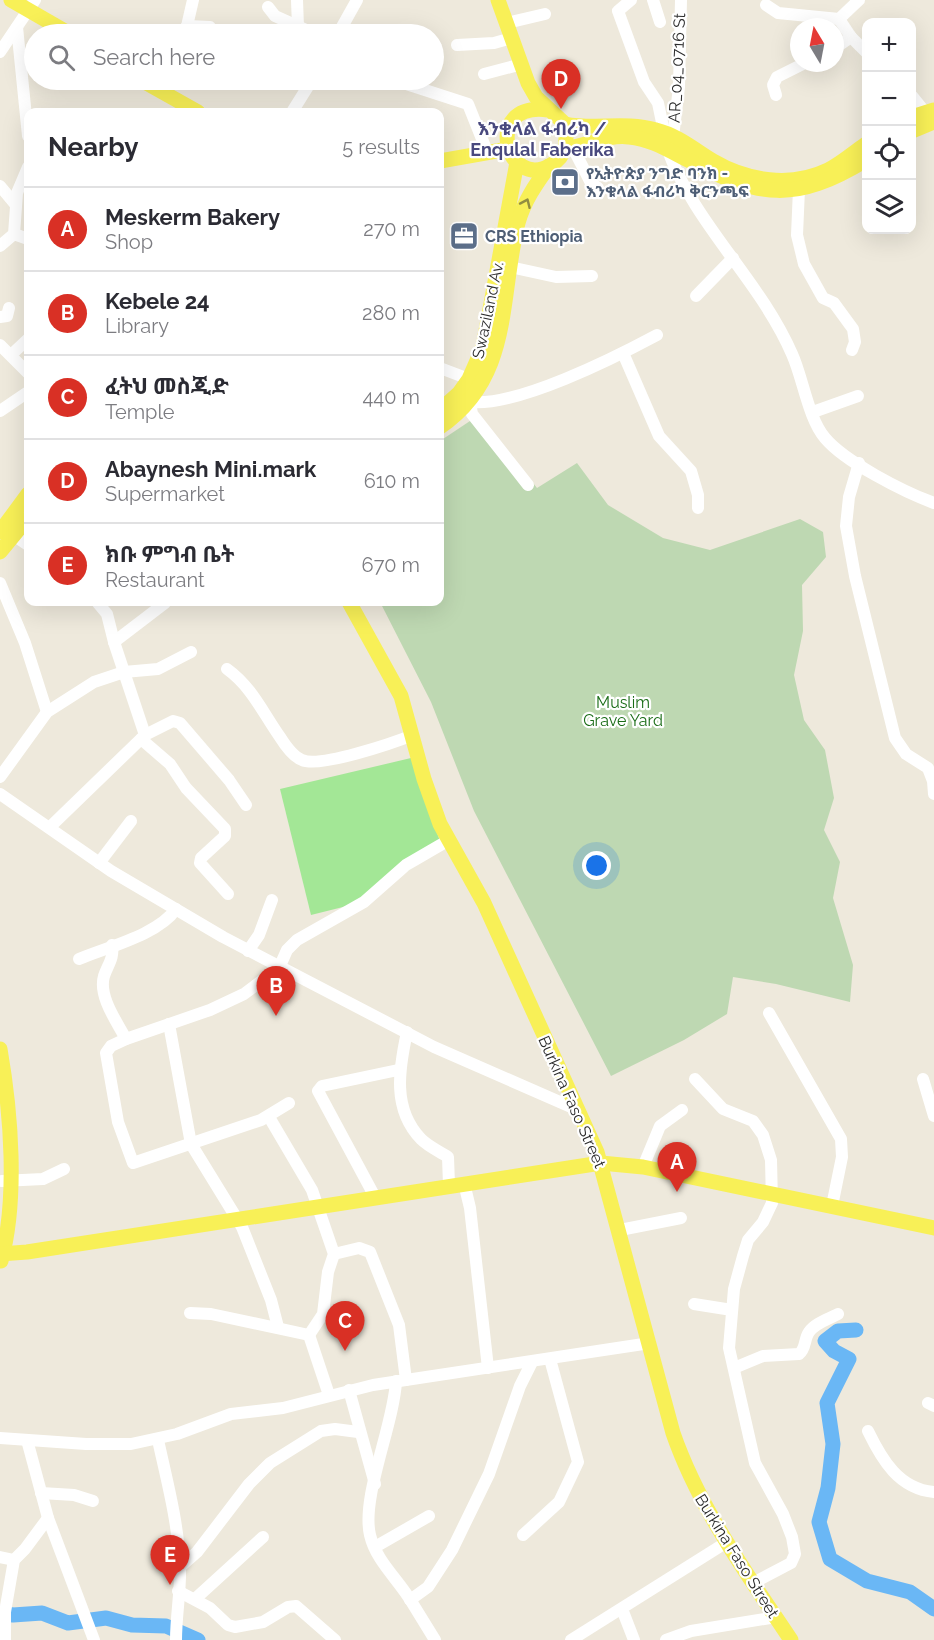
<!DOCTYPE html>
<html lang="en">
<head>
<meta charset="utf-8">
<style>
  :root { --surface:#fff; --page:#f7f7f7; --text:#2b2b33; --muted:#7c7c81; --line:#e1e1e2; --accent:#d93025 }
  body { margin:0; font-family:Raleway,"Noto Sans Ethiopic",sans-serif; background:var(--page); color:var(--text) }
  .controls { position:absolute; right:18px; top:18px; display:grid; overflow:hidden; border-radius:12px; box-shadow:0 6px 24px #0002 }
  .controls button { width:54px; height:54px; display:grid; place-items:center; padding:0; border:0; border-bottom:2px solid var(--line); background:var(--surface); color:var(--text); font:30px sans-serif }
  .compass { position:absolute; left:790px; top:18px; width:54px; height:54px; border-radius:50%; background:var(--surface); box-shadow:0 6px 24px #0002; rotate:350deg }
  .you { position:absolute; left:597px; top:866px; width:21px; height:21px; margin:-15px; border:4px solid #fff; border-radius:50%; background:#1a73e8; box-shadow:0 0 0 9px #1a73e833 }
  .badge { display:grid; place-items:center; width:39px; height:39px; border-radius:50%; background:var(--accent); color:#fff; font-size:20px; font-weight:700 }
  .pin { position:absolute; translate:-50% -50px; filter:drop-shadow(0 2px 3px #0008) }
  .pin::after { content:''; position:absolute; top:32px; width:21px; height:18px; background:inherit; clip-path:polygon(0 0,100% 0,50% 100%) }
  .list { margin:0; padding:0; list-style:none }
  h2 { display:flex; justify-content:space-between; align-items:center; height:78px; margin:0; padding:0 24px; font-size:26px }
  h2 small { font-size:20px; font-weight:400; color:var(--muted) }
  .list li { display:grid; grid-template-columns:39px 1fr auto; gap:18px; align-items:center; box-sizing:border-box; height:84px; padding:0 24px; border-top:2px solid var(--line) }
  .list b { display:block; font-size:22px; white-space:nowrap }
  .list p { margin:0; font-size:20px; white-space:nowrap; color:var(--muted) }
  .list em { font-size:20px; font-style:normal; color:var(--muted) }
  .icon { flex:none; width:33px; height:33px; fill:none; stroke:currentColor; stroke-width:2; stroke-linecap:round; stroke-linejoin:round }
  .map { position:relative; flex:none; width:934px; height:1640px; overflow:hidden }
  .search { position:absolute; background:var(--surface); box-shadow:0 6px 24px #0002; left:24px; top:24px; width:420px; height:66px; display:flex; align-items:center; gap:15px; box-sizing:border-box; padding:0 21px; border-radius:33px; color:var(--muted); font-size:22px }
  .panel { position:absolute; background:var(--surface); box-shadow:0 6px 24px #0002; left:24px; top:108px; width:420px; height:498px; border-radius:12px }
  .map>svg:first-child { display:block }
  .green { fill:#a3e796 }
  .cemetery { fill:#bed8b2 }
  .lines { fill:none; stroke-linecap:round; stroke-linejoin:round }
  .river { stroke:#6ab7f5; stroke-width:15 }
  .minor { stroke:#fff; stroke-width:12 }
  .major { stroke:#f8f057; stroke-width:15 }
  .oneway { stroke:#928e41 }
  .labels { text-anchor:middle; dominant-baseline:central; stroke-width:4.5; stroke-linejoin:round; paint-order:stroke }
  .street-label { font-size:16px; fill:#2b2b2b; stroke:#fff }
  .service-label { font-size:16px; font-weight:bold; fill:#4e5e75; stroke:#fff; text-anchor:start }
  .park-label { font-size:16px; fill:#196c16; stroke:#fff }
  .neighbourhood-label { font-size:18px; font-weight:bold; fill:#49497e; stroke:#fff }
</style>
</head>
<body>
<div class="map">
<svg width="934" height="1640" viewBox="0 0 934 1640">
  <rect width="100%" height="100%" fill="#eee9dc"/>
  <!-- green -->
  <polygon class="green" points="411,758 442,847 363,902 311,915 280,789"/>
  <!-- cemetery -->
  <polygon class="cemetery" points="479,415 537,488 577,463 608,505 663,538 710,550 800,519 823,532 826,557 802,585 803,631 794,675 804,720 825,750 834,798 824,830 840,862 833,898 853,965 850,1002 776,984 733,977 727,1014 684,1040 611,1076 474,811 431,702 380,602 440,602 440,441"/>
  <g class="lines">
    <!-- river -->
    <g class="river">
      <polyline points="856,1330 838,1331 825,1341 834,1351 849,1359 827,1403 833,1444 828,1488 819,1522 830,1559 867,1581 910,1592 934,1609"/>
      <polyline points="0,1613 13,1615 42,1613 68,1623 106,1618 132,1625 166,1626 198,1640"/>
    </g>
    <!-- minor -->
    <g class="minor">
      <polyline points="297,0 298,27"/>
      <polyline points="631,0 618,11 644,82 658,103 664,132"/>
      <polyline points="653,0 660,22"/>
      <polyline points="859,0 839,19 851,37 866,52"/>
      <polyline points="766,5 778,13 839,19"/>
      <polyline points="268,7 275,16 315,34"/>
      <polyline points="507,23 545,14"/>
      <polyline points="187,26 210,27"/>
      <polyline points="17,27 28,136"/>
      <polyline points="180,34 187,26 193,0"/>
      <polyline points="338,34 357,0"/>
      <polyline points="389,34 392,30"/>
      <polyline points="457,45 494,43 512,38"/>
      <polyline points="835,48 851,37"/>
      <polyline points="0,52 35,0"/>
      <polyline points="484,74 522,64"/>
      <polyline points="394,80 468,104 488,154"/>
      <polyline points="776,95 773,85 777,77 805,63"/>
      <polyline points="912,96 925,112"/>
      <polyline points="292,112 312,80"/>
      <polyline points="673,137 679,87 681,0"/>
      <polyline points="573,148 591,183 598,188"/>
      <path d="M667,148C694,224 760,280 792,354C803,378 808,418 825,438C845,462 904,492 934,503"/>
      <polyline points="0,186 15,204"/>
      <polyline points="799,189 797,235 804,264 823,298 834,303 853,329 855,342 852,350"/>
      <polyline points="14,234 28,239"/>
      <polyline points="0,246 14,234 17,193 28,167"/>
      <polyline points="510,267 556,277 592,276"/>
      <polyline points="696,296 733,258"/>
      <polyline points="0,317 7,316 9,308"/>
      <polyline points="0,345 28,373"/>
      <polyline points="623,353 659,436 691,471 698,495 698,508"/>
      <polyline points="11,355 28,339"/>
      <polyline points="440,368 469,379"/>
      <polyline points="0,411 28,392"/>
      <polyline points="813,412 858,396"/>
      <polyline points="859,463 849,497 846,526 855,576 895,738 906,754 928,768 933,781 934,794"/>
      <path d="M528,485L472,414L470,402C517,407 614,358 657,335"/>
      <polyline points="15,536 28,545"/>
      <polyline points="0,583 25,643 47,712"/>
      <polyline points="97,602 107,614 114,642 145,735"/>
      <polyline points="114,642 165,603"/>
      <path d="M227,669C252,687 263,713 280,737C285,745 294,757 302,760C320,768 393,743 413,735"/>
      <polyline points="141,739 170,764 186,788 225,829 225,836 201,858 200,863 228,894"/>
      <polyline points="0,777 47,712 94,682 124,672 158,669 191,652"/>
      <polyline points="0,794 111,871 223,937 434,1047 578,1110"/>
      <polyline points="50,827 145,735 173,721 180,723 229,780 246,805"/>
      <polyline points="99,863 131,821"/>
      <path d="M112,945C114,959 108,964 104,976C98,996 117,1022 126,1039"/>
      <polyline points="248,951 259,935 272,900"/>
      <path d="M79,959C107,947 158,935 176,909"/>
      <polyline points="769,1013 841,1139 842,1157 832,1206"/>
      <polyline points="169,1024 191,1144 242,1227 271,1300 278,1327"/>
      <path d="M407,1032C399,1069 392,1109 421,1139C429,1147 439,1151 448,1157L449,1185"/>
      <polyline points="695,1079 723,1109 753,1121 763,1135 771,1160 772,1203 763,1222 748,1240 743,1256 734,1289 729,1348 755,1463 783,1514 792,1537 795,1554 791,1563 753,1583"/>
      <polyline points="923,1079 934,1116"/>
      <polyline points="289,1103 261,1120 133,1163 118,1122 106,1053 111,1046 126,1039 210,1010 244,994 279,968 287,950 297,940 364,902 406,865 449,840"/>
      <polyline points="269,1117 312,1190 334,1254 328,1272 323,1314 309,1335"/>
      <polyline points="643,1167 660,1126 682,1110"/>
      <polyline points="2,1181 43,1179 64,1169"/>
      <polyline points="464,1183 470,1208 488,1368"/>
      <polyline points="375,1197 318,1091 322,1086 398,1070"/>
      <polyline points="620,1230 681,1218"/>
      <polyline points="334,1254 359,1248 370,1252 399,1325 406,1380"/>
      <polyline points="694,1304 732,1310"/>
      <polyline points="190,1313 211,1314 309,1335"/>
      <polyline points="309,1335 329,1395"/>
      <path d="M734,1368L763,1356L799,1354C806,1349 804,1339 809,1332C815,1323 829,1319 838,1314"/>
      <path d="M396,1381C394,1424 361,1497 370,1535C376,1561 398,1579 411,1601C419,1614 427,1627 435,1640"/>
      <polyline points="349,1390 375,1484"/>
      <polyline points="928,1403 934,1406"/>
      <path d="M868,1431C882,1460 899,1489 934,1492"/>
      <polyline points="0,1438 86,1444 131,1444 177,1434 231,1414 283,1408 373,1385 650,1343"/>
      <polyline points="27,1440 48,1518 94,1640"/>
      <path d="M158,1440C167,1481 178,1522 180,1565C181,1590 176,1615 176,1640"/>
      <polyline points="41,1493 74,1495 93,1501"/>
      <polyline points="523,1535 559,1502 578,1462 550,1359"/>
      <polyline points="375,1547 429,1516"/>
      <polyline points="0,1557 14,1560"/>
      <polyline points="180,1567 197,1552 249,1484 270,1463 321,1431 335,1429 358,1432"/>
      <polyline points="178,1591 210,1608 228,1625 235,1627 263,1622 288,1607 296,1606 335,1640"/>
      <polyline points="195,1599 263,1537"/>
      <polyline points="410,1600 428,1587 452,1550 489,1474 520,1386 532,1362"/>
      <polyline points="622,1609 634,1640"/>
      <polyline points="5,1640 5,1612 14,1560 25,1549 48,1518"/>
      <polyline points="571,1640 727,1542"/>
      <polyline points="666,1640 691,1631 776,1617"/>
    </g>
    <!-- major -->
    <g class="major">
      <polyline points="11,0 70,34"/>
      <path d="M498,0L528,83L536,97L565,124C567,141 568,155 551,165C507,192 481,101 548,110"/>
      <polyline points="141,80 198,112"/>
      <polyline points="912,117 934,110"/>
      <path d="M565,124C596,130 624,121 656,130C677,135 695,150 713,161C747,181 791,188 828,170C842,163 854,152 866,144"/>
      <polyline points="912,131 934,122"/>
      <path d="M566,148C587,146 608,134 629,137C651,139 668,150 688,160C760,198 795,203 866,160"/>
      <polyline points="440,161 508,149"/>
      <polyline points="440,410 459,393 469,379 483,347 517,162"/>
      <path d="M440,427C513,377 499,298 518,223C524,201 536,184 549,166"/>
      <polyline points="0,532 28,494"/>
      <polyline points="0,552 28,518"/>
      <path d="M349,602L401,696L424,779L440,824L484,903L597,1152L673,1433C699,1508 747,1574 791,1640"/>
      <path d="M0,1049C11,1112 18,1199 1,1261"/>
      <polyline points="0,1254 27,1252 601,1163 643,1167 934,1228"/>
    </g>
  </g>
  <!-- one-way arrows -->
  <defs><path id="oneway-chevron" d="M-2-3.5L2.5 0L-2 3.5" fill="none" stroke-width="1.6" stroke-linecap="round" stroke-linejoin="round" transform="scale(1.5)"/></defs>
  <use class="oneway" href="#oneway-chevron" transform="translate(526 203) rotate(-66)"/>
  <!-- icons -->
  <defs>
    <g id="bank-square" transform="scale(1.5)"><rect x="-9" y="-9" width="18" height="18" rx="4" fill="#5c6f8a" stroke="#fff"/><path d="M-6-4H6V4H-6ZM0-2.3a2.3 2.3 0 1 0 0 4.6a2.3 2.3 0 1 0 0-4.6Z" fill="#fff"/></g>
    <g id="office-square" transform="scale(1.5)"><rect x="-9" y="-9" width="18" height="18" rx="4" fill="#5c6f8a" stroke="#fff"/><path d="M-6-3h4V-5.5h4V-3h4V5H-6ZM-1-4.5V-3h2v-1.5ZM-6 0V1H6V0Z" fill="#fff"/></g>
  </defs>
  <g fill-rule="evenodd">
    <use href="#bank-square" x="565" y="182"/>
    <use href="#office-square" x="464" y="236"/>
  </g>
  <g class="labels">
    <!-- street labels -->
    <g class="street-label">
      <text transform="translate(677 68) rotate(-87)">AR_04_0716 St</text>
      <text transform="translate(488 310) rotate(-78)">Swaziland Av.</text>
      <text transform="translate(572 1102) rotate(66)">Burkina Faso Street</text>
      <text transform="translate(737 1556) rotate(58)">Burkina Faso Street</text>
    </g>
    <!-- service labels -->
    <g class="service-label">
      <text x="586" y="173">የኢትዮጵያ ንግድ ባንክ -<tspan x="586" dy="18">እንቁላል ፋብሪካ ቅርንጫፍ</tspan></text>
      <text x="485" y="236">CRS Ethiopia</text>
    </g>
    <!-- park labels -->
    <g class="park-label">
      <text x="623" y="702">Muslim<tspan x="623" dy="18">Grave Yard</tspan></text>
    </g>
    <!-- neighbourhood labels -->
    <g class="neighbourhood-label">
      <text x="542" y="128">እንቁላል ፋብሪካ /<tspan x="542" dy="21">Enqulal Faberika</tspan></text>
    </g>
  </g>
</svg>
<div class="controls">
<button>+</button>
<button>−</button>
<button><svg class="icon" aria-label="locate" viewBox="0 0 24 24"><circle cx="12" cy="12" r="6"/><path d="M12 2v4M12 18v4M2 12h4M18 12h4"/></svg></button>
<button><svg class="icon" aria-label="layers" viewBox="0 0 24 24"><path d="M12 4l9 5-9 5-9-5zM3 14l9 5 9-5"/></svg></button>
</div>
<svg class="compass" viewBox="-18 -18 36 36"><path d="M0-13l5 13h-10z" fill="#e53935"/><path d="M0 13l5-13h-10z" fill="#7c7c81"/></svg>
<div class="you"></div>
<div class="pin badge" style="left:677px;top:1192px">A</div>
<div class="pin badge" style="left:276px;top:1016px">B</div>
<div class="pin badge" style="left:345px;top:1351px">C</div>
<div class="pin badge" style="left:561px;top:109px">D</div>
<div class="pin badge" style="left:170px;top:1585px">E</div>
<div class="search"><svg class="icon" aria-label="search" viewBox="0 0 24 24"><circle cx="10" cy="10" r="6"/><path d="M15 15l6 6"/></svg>Search here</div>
<section class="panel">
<h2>Nearby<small>5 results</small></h2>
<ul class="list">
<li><span class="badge">A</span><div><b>Meskerm Bakery</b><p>Shop</p></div><em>270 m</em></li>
<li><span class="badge">B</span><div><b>Kebele 24</b><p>Library</p></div><em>280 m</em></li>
<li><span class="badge">C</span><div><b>ፈትህ መስጂድ</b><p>Temple</p></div><em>440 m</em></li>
<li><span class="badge">D</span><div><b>Abaynesh Mini.mark</b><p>Supermarket</p></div><em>610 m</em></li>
<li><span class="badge">E</span><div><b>ክቡ ምግብ ቤት</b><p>Restaurant</p></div><em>670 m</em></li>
</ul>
</section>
</div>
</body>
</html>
